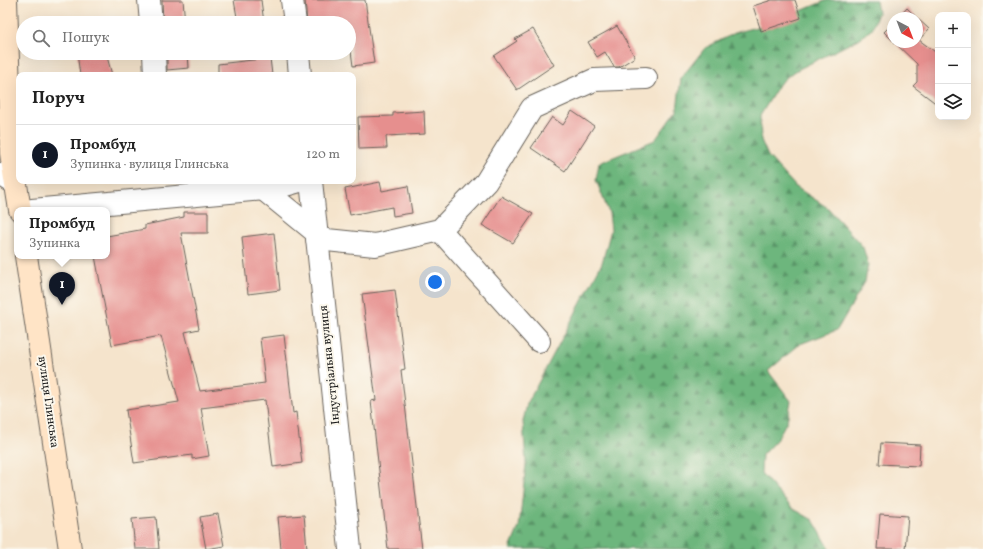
<!DOCTYPE html>
<html lang="uk">
<head>
<meta charset="utf-8">
<style>
  :root { --surface:#fff; --page:#f6f6f6; --text:#222; --muted:#767676; --line:#e0e0e0; --accent:#111827 }
  body { margin:0; font-family:Vollkorn,serif; background:var(--page); color:var(--text) }
  .controls { position:absolute; right:12px; top:12px; display:grid; overflow:hidden; border-radius:8px; box-shadow:0 4px 16px #0002 }
  .controls button { width:36px; height:36px; display:grid; place-items:center; padding:0; border:0; border-bottom:1px solid var(--line); background:var(--surface); color:var(--text); font:20px sans-serif }
  .compass { position:absolute; left:887px; top:12px; width:36px; height:36px; border-radius:50%; background:var(--surface); box-shadow:0 4px 16px #0002; rotate:138deg }
  .you { position:absolute; left:435px; top:282px; width:14px; height:14px; margin:-10px; border:3px solid #fff; border-radius:50%; background:#1a73e8; box-shadow:0 0 0 6px #1a73e833 }
  .badge { display:grid; place-items:center; width:26px; height:26px; border-radius:50%; background:var(--accent); color:#fff; font-size:13px; font-weight:700 }
  .pin { position:absolute; translate:-50% -33px; filter:drop-shadow(0 1px 2px #0008) }
  .pin::after { content:''; position:absolute; top:21px; width:14px; height:12px; background:inherit; clip-path:polygon(0 0,100% 0,50% 100%) }
  .popup { position:absolute; left:14px; top:207px; width:96px; height:52px; box-sizing:border-box; display:grid; place-content:center; border-radius:8px; background:var(--surface); filter:drop-shadow(0 1px 3px #0005); font-size:13px; white-space:nowrap; color:var(--muted) }
  .popup b { font-size:15px; color:var(--text) }
  .popup::after { content:''; position:absolute; left:50%; top:100%; margin-left:-8px; border:8px solid transparent; border-top-color:var(--surface) }
  .list { margin:0; padding:0; list-style:none }
  h2 { display:flex; justify-content:space-between; align-items:center; height:52px; margin:0; padding:0 16px; font-size:17px }
  h2 small { font-size:13px; font-weight:400; color:var(--muted) }
  .list li { display:grid; grid-template-columns:26px 1fr auto; gap:12px; align-items:center; box-sizing:border-box; height:60px; padding:0 16px; border-top:1px solid var(--line) }
  .list b { display:block; font-size:15px; white-space:nowrap }
  .list p { margin:0; font-size:13px; white-space:nowrap; color:var(--muted) }
  .list em { font-size:13px; font-style:normal; color:var(--muted) }
  .icon { flex:none; width:22px; height:22px; fill:none; stroke:currentColor; stroke-width:2; stroke-linecap:round; stroke-linejoin:round }
  .map { position:relative; flex:none; width:983px; height:549px; overflow:hidden }
  .search { position:absolute; background:var(--surface); box-shadow:0 4px 16px #0002; left:16px; top:16px; width:340px; height:44px; display:flex; align-items:center; gap:10px; box-sizing:border-box; padding:0 14px; border-radius:22px; color:var(--muted); font-size:15px }
  .panel { position:absolute; background:var(--surface); box-shadow:0 4px 16px #0002; left:16px; top:72px; width:340px; height:112px; border-radius:8px }
  .map>svg:first-child { display:block }
  .forest { fill:url(#forest-firs); stroke:#44694c }
  .building { fill:#e68f8e }
  .lines { fill:none; stroke-linecap:round; stroke-linejoin:round }
  .street-casing { stroke:#68625a; stroke-width:24 }
  .secondary-casing { stroke:#68625a; stroke-width:24 }
  .street { stroke:#fff; stroke-width:22 }
  .secondary { stroke:#ffe4c6; stroke-width:22 }
  .labels { text-anchor:middle; dominant-baseline:central; stroke-width:4; stroke-linejoin:round; paint-order:stroke }
  .street-label { font-size:12px; fill:#1c1c1c; stroke:#fbf7ec }
</style>
</head>
<body>
<div class="map">
<svg width="983" height="549" viewBox="0 0 983 549">
  <defs>
    <pattern id="forest-firs" width="22" height="20" patternUnits="userSpaceOnUse"><rect width="22" height="20" fill="#6db67d"/><path d="M5 1l3.5 6h-7zM16 11l3.5 6h-7z" fill="#599366"/></pattern>
  </defs>
  <rect width="100%" height="100%" fill="#fbf7ec"/>
  <filter id="ink" filterUnits="userSpaceOnUse"><feTurbulence type="fractalNoise" baseFrequency=".025" numOctaves="2"/><feDisplacementMap in="SourceGraphic" scale="8" xChannelSelector="R" yChannelSelector="G"/><feConvolveMatrix kernelMatrix="1 2 1 2 8 2 1 2 1" color-interpolation-filters="sRGB"/></filter>
  <filter id="wash" filterUnits="userSpaceOnUse"><feTurbulence type="fractalNoise" baseFrequency=".012" numOctaves="4" result="noise"/><feDisplacementMap in="SourceGraphic" scale="16" xChannelSelector="R" yChannelSelector="G"/><feGaussianBlur stdDeviation="0.9" result="paint"/><feColorMatrix in="noise" values="0 0 0 0 0 0 0 0 0 0 0 0 0 0 0 0 0 1.4 0 .05"/><feComposite in="paint" operator="in"/></filter>
  <g filter="url(#wash)">
    <rect width="100%" height="100%" fill="#f5e4cc"/>
    <!-- forest -->
    <polygon class="forest" points="827,0 876,0 878,13 872,29 859,39 793,72 780,83 760,116 761,140 768,156 796,187 828,208 863,247 868,264 865,282 837,330 800,344 768,371 791,401 787,421 777,439 762,455 761,473 792,508 813,520 830,549 510,549 519,527 526,464 523,421 527,404 602,263 611,230 609,213 596,180 599,163 655,140 677,110 681,78 705,48 737,32 772,23"/>
    <g id="blocks">
      <!-- building -->
      <g class="building">
        <polygon points="162,0 183,0 185,23 163,23"/>
        <polygon points="234,0 261,0 264,23 238,23"/>
        <polygon points="305,0 365,0 374,63 353,66 349,36 349,23 307,23"/>
        <polygon points="772,0 795,0 801,18 761,31 753,6"/>
        <polygon points="907,8 917,18 898,18"/>
        <polygon points="917,18 929,29 919,40 938,54 938,105 913,86 917,82 917,64 894,42 917,42"/>
        <polygon points="893,23 893,41 884,32"/>
        <polygon points="617,26 635,57 619,67 614,67 605,52 597,57 588,42"/>
        <polygon points="533,29 554,65 517,90 494,56 517,41 515,39"/>
        <polygon points="77,53 106,53 112,75 80,75"/>
        <polygon points="167,53 188,53 189,68 167,70"/>
        <polygon points="270,58 272,75 218,75 218,64"/>
        <polygon points="424,111 425,134 386,136 387,148 359,149 358,117 393,116 393,113"/>
        <polygon points="572,111 594,126 565,171 531,148 552,117 563,125"/>
        <polygon points="380,182 382,191 408,186 412,213 393,216 392,207 350,215 345,189"/>
        <polygon points="501,196 533,214 513,243 482,225"/>
        <polygon points="184,212 208,212 208,233 181,233 199,329 185,332 200,391 265,383 260,338 284,335 293,413 296,412 302,463 273,467 265,400 201,408 209,456 192,459 192,455 134,463 126,410 179,402 161,336 112,345 95,256 107,256 107,236 145,229 145,225 184,217"/>
        <polygon points="274,233 280,290 248,294 242,237"/>
        <polygon points="395,290 405,369 401,370 422,549 388,549 371,401 376,400 362,294"/>
        <polygon points="881,443 920,445 919,466 879,464"/>
        <polygon points="218,514 224,546 206,549 200,517"/>
        <polygon points="880,514 908,516 905,549 877,549"/>
        <polygon points="304,515 307,549 281,549 278,517"/>
        <polygon points="156,517 159,549 135,549 132,519"/>
      </g>
    </g>
  </g>
  <g filter="url(#ink)">
    <use href="#blocks" fill-opacity="0" stroke="#68625a" stroke-width="1"/>
    <g class="lines">
      <!-- street casing -->
      <g class="street-casing">
        <g id="street">
          <polyline points="149,0 151,23"/>
          <polyline points="292,0 295,23"/>
          <polyline points="154,53 155,75"/>
          <polyline points="298,53 300,75"/>
          <polyline points="0,174 16,184"/>
          <polyline points="311,181 350,549"/>
          <polyline points="263,189 317,233"/>
          <polyline points="32,210 275,188 300,181"/>
          <polyline points="440,230 539,341"/>
          <polyline points="317,239 375,245 440,230 486,182 532,108 594,80 646,78"/>
        </g>
      </g>
      <!-- secondary casing -->
      <g class="secondary-casing">
        <g id="secondary">
          <polyline points="6,0 11,153 20,210"/>
          <polyline points="26,256 70,549"/>
        </g>
      </g>
      <!-- street -->
      <use href="#street" class="street"/>
      <!-- secondary -->
      <use href="#secondary" class="secondary"/>
    </g>
  </g>
  <g class="labels">
    <!-- street labels -->
    <g class="street-label">
      <text transform="translate(330 365) rotate(-96)">Індустріальна вулиця</text>
      <text transform="translate(48 402) rotate(82)">вулиця Глинська</text>
    </g>
  </g>
</svg>
<div class="controls">
<button>+</button>
<button>−</button>
<button><svg class="icon" aria-label="layers" viewBox="0 0 24 24"><path d="M12 4l9 5-9 5-9-5zM3 14l9 5 9-5"/></svg></button>
</div>
<svg class="compass" viewBox="-18 -18 36 36"><path d="M0-13l5 13h-10z" fill="#e53935"/><path d="M0 13l5-13h-10z" fill="#767676"/></svg>
<div class="you"></div>
<div class="pin badge" style="left:62px;top:305px">1</div>
<div class="popup"><b>Промбуд</b>Зупинка</div>
<div class="search"><svg class="icon" aria-label="search" viewBox="0 0 24 24"><circle cx="10" cy="10" r="6"/><path d="M15 15l6 6"/></svg>Пошук</div>
<section class="panel">
<h2>Поруч<small></small></h2>
<ul class="list">
<li><span class="badge">1</span><div><b>Промбуд</b><p>Зупинка · вулиця Глинська</p></div><em>120 m</em></li>
</ul>
</section>
</div>
</body>
</html>
